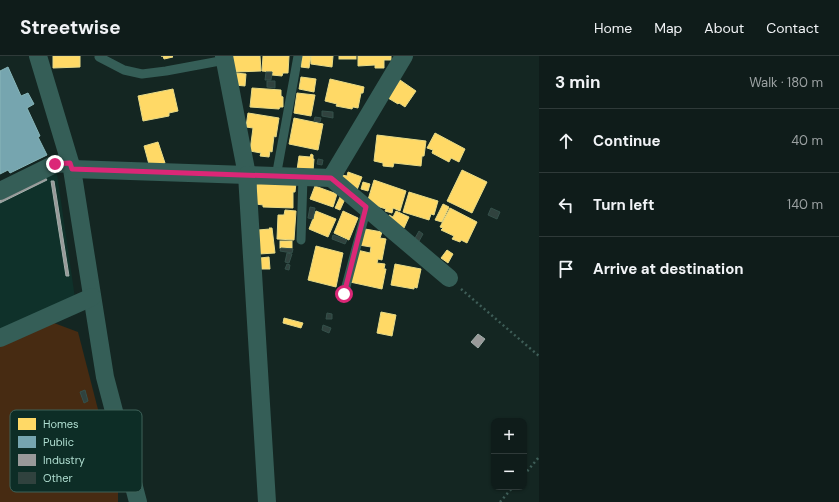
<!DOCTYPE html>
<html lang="en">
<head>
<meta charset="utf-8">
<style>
  :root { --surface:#0f1c1a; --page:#182523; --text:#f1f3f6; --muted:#9ba1a2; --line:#2f3a39 }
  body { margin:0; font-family:"DM Sans",sans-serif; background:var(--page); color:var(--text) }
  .controls { position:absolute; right:12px; bottom:12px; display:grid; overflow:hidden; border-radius:8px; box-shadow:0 1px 3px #0004 }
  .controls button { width:36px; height:36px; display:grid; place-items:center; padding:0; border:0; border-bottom:1px solid var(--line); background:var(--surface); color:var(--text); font:20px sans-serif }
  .stop { position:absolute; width:12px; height:12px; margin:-9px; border:3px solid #db2777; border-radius:50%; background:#fff }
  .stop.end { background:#db2777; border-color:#fff; box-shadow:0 1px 4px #0008 }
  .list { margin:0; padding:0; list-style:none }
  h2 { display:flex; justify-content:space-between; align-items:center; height:52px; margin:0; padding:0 16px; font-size:17px }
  h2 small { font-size:13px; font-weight:400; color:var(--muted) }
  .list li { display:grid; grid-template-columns:26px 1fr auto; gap:12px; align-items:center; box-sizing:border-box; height:64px; padding:0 16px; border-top:1px solid var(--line) }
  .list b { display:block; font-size:15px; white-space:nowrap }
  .list em { font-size:13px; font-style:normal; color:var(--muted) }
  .icon { flex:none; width:22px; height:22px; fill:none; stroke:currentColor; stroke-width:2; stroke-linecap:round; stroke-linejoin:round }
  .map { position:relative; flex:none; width:539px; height:446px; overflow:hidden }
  header { display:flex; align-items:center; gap:24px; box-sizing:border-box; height:56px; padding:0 20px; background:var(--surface); border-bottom:1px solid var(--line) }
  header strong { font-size:19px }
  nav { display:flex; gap:22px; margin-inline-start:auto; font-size:14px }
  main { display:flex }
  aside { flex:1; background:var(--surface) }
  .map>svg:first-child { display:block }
  .built { fill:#0f312a }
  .green { fill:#472b12 }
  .homes { fill:#ffd966; stroke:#e7da86 }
  .public { fill:#76a5af; stroke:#87b6b9 }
  .industry { fill:#999; stroke:#a0aeaa }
  .building { fill:#30423e; stroke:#34504a }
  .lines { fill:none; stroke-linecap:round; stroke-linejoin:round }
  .path { stroke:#3e5d57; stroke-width:2.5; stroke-dasharray:2 3; stroke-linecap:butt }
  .service { stroke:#355e57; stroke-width:9 }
  .minor { stroke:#355e57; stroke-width:18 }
  .route { stroke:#db2777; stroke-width:5 }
  .key { fill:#0d2d26; stroke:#3e6259; stroke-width:1 }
  .key-label { font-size:11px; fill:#b0ded1 }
</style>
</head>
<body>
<header>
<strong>Streetwise</strong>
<nav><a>Home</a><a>Map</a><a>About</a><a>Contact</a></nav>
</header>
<main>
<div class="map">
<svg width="539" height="446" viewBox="0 0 539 446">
  <rect width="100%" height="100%" fill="#142622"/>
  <!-- built -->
  <polygon class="built" points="56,111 75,242 0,276 0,137"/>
  <!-- green -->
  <polygon class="green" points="54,267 78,276 118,431 118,446 0,446 0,290"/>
  <!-- homes -->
  <g class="homes">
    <polygon points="53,0 80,0 80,11 53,12"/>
    <polygon points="161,0 172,0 173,1 164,3 163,0"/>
    <polygon points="231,0 260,0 261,15 236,16 236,14 232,15"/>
    <polygon points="263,0 289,0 288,17 283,17 282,20 272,19 273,16 262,15"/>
    <polygon points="302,0 311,0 309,12 301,11"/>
    <polygon points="311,0 333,0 332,11 311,8"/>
    <rect x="339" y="0" width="17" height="3"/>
    <polygon points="358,0 391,0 391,4 384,4 384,12 375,12 375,9 358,10"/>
    <polygon points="235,17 246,18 245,30 234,29"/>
    <polygon points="301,21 316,23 314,36 299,33"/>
    <polygon points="330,23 364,31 363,37 361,37 358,52 353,51 352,53 336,50 337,48 325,45"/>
    <polygon points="400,24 416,35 405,51 399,47 398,48 388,42"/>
    <polygon points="252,32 281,34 281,40 283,41 283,51 280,51 279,53 250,51"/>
    <polygon points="173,33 178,55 169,57 169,60 143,65 138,40"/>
    <polygon points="297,37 315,39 311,60 294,57"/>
    <polygon points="248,57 279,62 276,81 274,80 272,96 270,95 269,101 260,100 261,97 250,95 253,72 246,71"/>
    <polygon points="294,62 323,68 318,94 289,88"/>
    <polygon points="435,77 465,93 459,106 451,102 449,106 432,97 433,94 427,92"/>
    <polygon points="377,79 426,85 424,100 422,100 421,110 394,107 393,111 383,110 383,107 374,105"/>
    <polygon points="158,86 165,107 150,112 144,90"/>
    <polygon points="311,98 313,99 313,103 314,103 313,115 297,114 299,100 310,101"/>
    <polygon points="462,114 487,126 472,157 447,145"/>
    <polygon points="348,116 362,121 357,134 340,126 342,119 347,120"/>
    <polygon points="374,124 406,135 400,155 393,152 392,157 385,155 386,153 367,147"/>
    <polygon points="257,126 296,127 295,136 293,136 293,152 263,151 263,149 256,148"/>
    <polygon points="363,126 370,128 368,135 361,133"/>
    <polygon points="315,130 337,138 333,151 310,143"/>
    <polygon points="409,136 438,145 434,159 431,158 429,164 403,156"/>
    <polygon points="340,141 345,143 340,154 335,152"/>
    <polygon points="443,148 449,151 442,166 435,164"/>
    <polygon points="450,152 477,166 467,187 461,184 460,186 452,183 454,180 441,174 443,172 440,171"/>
    <polygon points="285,154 296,155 294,184 277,183 278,159 284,159"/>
    <polygon points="316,155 336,163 328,181 309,173"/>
    <polygon points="343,155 358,162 349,184 334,177"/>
    <polygon points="396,155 409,161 404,172 387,164 389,159 393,161"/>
    <polygon points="269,172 272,172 275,197 259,198 258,174 270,173"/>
    <polygon points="365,173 382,176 380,182 386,183 382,204 378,203 377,207 385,208 384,213 386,213 382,233 350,226 357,194 370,197 371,191 359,189"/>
    <rect x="280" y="185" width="12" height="7"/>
    <polygon points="316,190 343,197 336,231 308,224"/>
    <polygon points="447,194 453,198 448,207 441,202"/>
    <polygon points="269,201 270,213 261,213 260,202"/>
    <polygon points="395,208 421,213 417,232 414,231 414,233 391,229"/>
    <polygon points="381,256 396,259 392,280 377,277"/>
    <polygon points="284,262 303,267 301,272 283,267"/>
  </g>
  <!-- public -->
  <polygon class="public" points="8,11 21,40 28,37 34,48 27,52 40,80 38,81 47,99 10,117 8,114 0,118 0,15"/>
  <!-- industry -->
  <g class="industry">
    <polygon points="44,120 47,124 0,147 0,141"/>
    <polygon points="51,125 54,125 69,220 66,220"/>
    <polygon points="478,278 485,283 478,292 471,286"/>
  </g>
  <!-- building -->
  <g class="building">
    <polygon points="266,16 272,16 271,24 265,24"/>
    <polygon points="267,25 275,25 275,32 267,31"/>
    <polygon points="322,55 333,56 333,62 322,60"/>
    <polygon points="315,61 321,62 320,66 314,65"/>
    <polygon points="318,103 323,104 322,109 317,108"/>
    <polygon points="310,151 315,152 313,163 308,162"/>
    <polygon points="491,152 500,156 497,163 488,159"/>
    <polygon points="419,175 423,178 418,187 414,184"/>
    <polygon points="333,179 347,184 345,188 332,183"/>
    <polygon points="281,192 293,193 292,197 280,195"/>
    <polygon points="287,197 292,198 289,207 285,206"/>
    <polygon points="287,208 290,209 289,214 285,213"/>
    <polygon points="327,257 332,258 332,263 326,263"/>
    <polygon points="323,269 331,272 329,277 322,274"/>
    <polygon points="85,334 88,345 84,347 80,336"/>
  </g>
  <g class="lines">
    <!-- path -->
    <g class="path">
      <polyline points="461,233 539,300"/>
      <polyline points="524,419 539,401"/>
      <polyline points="500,446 513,431"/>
    </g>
    <!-- service -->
    <g class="service">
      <polyline points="99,1 124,14 142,18 166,15 225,4"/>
      <polyline points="276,121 298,0"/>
      <polyline points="301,184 303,121"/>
      <polyline points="344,238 367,151"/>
    </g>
    <!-- minor -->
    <g class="minor">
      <polyline points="38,0 72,113 105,321 138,446"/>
      <polyline points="72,113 247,119 224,0"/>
      <polyline points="331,122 449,222"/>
      <polyline points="0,135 55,108 70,107"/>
      <polyline points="0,282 92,241"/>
      <polyline points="267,446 247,119 331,122 404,0"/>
    </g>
  </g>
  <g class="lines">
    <!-- route -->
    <polyline class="route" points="55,108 70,107 72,113 331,122 366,151 344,238"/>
  </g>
  <!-- legend -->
  <rect x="10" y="354" width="132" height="82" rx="6" class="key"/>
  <rect x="18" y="362" width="18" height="12" fill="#ffd966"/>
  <rect x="18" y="380" width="18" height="12" fill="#76a5af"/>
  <rect x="18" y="398" width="18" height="12" fill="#999"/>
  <rect x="18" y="416" width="18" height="12" fill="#30423e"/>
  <g class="key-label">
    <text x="43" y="372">Homes</text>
    <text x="43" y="390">Public</text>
    <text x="43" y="408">Industry</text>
    <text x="43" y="426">Other</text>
  </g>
</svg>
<div class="controls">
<button>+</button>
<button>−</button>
</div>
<div class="stop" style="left:344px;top:238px"></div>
<div class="stop end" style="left:55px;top:108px"></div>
</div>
<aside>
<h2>3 min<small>Walk · 180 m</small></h2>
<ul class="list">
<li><svg class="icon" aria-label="ahead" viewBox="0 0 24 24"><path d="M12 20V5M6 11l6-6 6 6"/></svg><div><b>Continue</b></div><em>40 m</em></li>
<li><svg class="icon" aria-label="left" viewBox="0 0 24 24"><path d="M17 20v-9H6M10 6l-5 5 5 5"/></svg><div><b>Turn left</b></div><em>140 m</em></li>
<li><svg class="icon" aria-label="arrive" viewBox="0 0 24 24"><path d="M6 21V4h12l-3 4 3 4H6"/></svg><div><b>Arrive at destination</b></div></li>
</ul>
</aside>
</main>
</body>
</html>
